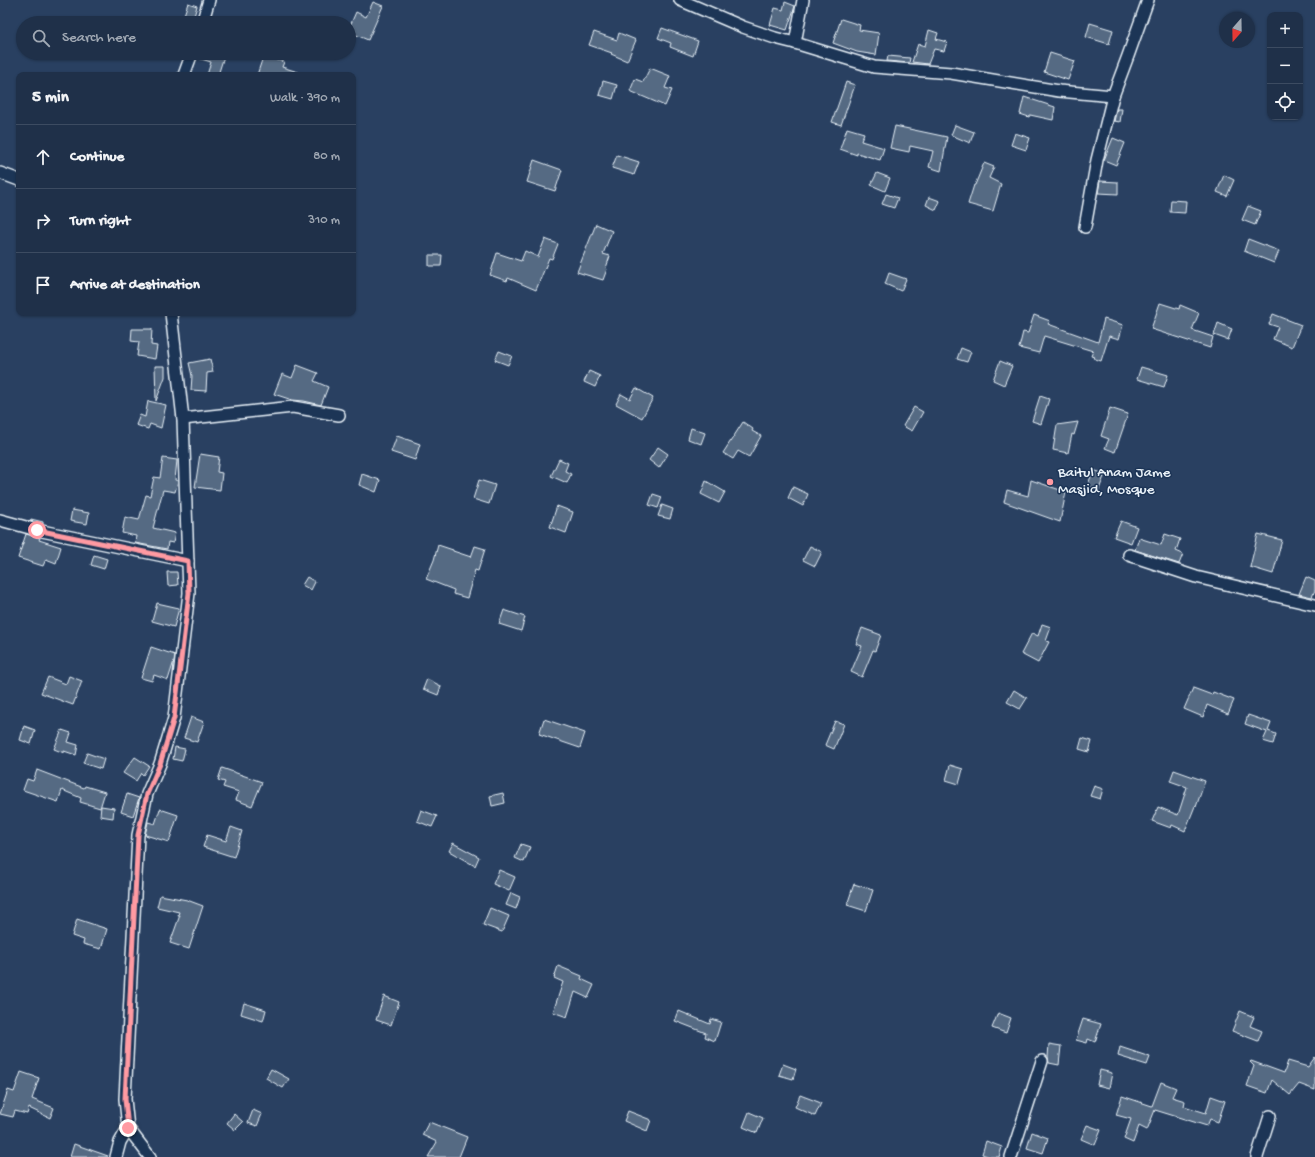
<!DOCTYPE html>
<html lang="en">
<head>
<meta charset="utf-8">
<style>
  :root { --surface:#1f3049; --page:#273850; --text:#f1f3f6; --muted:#a1a9b4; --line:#3c4b61 }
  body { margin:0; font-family:"Gochi Hand",sans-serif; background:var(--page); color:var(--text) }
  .controls { position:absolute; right:12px; top:12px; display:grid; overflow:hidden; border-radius:8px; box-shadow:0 1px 3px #0004 }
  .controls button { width:36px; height:36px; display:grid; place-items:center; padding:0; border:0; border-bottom:1px solid var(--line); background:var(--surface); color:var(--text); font:20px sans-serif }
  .compass { position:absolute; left:1219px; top:12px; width:36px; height:36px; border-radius:50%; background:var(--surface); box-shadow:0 1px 3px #0004; rotate:200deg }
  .stop { position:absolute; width:12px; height:12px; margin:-9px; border:3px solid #ff9aa2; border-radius:50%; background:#fff }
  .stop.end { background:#ff9aa2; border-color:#fff; box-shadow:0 1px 4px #0008 }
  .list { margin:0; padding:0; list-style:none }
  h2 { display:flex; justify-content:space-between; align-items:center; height:52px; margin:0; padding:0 16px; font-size:17px }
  h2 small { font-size:13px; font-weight:400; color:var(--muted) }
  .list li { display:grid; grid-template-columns:26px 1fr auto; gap:12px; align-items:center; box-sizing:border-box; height:64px; padding:0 16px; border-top:1px solid var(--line) }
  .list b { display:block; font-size:15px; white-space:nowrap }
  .list em { font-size:13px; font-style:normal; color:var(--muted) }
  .icon { flex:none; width:22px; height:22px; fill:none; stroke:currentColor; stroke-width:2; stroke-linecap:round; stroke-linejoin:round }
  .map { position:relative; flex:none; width:1315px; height:1157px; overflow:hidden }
  .search { position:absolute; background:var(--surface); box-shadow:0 1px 3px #0004; left:16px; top:16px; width:340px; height:44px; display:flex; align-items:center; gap:10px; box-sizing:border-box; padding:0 14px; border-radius:22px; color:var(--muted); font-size:15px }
  .panel { position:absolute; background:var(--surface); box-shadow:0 1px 3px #0004; left:16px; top:72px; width:340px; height:244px; border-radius:8px }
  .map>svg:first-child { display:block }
  .building { fill:#556a83; stroke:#e8f1f8 }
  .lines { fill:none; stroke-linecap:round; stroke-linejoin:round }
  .minor-casing { stroke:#e8f1f8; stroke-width:14 }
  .minor { stroke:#1d3557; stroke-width:11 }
  .route { stroke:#ff9aa2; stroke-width:5 }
  .poi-dot { fill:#ff9aa2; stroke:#1d3557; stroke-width:1.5 }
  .labels { text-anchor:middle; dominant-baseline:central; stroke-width:3; stroke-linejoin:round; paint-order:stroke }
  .poi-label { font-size:15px; fill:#e8f1f8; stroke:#1d3557; text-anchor:start }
</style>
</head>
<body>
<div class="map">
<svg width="1315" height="1157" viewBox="0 0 1315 1157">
  <rect width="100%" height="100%" fill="#294061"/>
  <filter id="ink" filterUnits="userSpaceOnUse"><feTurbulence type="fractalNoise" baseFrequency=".025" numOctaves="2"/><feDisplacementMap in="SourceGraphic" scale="8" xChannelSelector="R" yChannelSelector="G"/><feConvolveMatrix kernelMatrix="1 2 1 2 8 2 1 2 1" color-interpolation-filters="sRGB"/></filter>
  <g filter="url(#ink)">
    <!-- building -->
    <g class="building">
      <polygon points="373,2 383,6 368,40 349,32 349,28 356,12 366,17"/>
      <polygon points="785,2 795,6 787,30 770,25 775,8 783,10"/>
      <polygon points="188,3 197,6 192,23 182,21"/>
      <polygon points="841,19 860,25 859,30 879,33 876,55 857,52 833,43"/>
      <polygon points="1090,23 1113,30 1109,44 1086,37"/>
      <polygon points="662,28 698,41 693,56 670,47 671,43 658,38"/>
      <polygon points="929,30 938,33 936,39 947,42 944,51 934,49 928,64 912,62 918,44 925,46"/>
      <polygon points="594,32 617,40 619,33 636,40 627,61 611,54 612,53 589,45"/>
      <polygon points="199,53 225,53 218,75 207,75 211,62 198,58"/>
      <polygon points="1050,53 1075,61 1068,80 1044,72"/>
      <polygon points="888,56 910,58 909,63 887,61"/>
      <polygon points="263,57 267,57 284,62 282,67 301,73 301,75 257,75"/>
      <polygon points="650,68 670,76 665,88 672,90 665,106 630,91 635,79 643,82"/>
      <polygon points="603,81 617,85 613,99 599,95"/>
      <polygon points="846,82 855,85 841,125 832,122"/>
      <polygon points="1024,97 1055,107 1053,120 1030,115 1029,117 1020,114"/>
      <polygon points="1117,109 1122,109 1120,122 1114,121"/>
      <polygon points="955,125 974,132 970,143 951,135"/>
      <polygon points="895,126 947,137 941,171 929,167 933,151 910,146 909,152 890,148"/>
      <polygon points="847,128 864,133 861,141 884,148 880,160 857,153 857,155 840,149"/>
      <polygon points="1015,133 1030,138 1026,150 1011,145"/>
      <polygon points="1113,138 1125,143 1116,165 1104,160"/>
      <polygon points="617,155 639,162 634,175 612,168"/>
      <polygon points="534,160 562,170 555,191 527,182"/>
      <polygon points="984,163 994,167 989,178 1001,184 993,211 968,204 974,185 975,185"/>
      <polygon points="877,173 890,178 885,191 871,185"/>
      <polygon points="1224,175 1234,180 1227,196 1217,192"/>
      <polygon points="1100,181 1118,182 1118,194 1098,193"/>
      <polygon points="886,194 898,198 894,208 882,204"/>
      <polygon points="929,197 940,201 936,210 926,205"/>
      <polygon points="1171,200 1186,201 1185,213 1170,212"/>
      <polygon points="1248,206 1261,211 1255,225 1242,220"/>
      <polygon points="596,224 612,231 603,254 610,256 606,268 607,269 603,280 577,272"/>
      <polygon points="545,239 558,244 552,259 549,258 536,290 508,278 507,281 490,275 497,253 521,261 525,251 538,257"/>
      <polygon points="1248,239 1279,251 1274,263 1244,251"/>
      <polygon points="429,255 442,255 441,266 429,266"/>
      <polygon points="889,273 906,279 901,291 885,284"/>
      <polygon points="1160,303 1179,309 1180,305 1199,313 1192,330 1213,337 1210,348 1151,329"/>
      <polygon points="1273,314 1301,325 1292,347 1273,339 1278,327 1269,324"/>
      <polygon points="1034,315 1050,321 1048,324 1098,342 1104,319 1123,325 1119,339 1109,336 1101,361 1093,358 1094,357 1091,356 1093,351 1044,336 1039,353 1019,348 1023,332 1028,333"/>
      <polygon points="1218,323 1232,329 1228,340 1214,335"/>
      <polygon points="132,329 152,329 151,345 157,346 155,359 137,356 139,342 131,341"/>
      <polygon points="961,348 971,352 967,362 957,359"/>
      <polygon points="499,351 512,356 508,365 495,360"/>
      <polygon points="210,359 213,372 207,373 206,391 191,390 192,376 189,363"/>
      <polygon points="1000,361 1012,366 1004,385 993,380"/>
      <polygon points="297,365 318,373 314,381 328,387 321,405 304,401 292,400 274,394 282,374 292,378"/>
      <polygon points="155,366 165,366 165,377 156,401"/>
      <polygon points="1141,367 1168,375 1164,387 1137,379"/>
      <polygon points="589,371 600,376 595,387 584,382"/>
      <polygon points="636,388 653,398 642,418 616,404 621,394 630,399"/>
      <polygon points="1040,396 1049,399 1041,424 1032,421"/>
      <polygon points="148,401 166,405 161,428 150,424 148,429 136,425 140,415 145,417"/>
      <polygon points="914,407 923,412 912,431 903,426"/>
      <polygon points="1110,408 1128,414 1115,452 1105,448 1109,439 1101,436"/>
      <polygon points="743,422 753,429 752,431 761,436 749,457 738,451 733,459 723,453"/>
      <polygon points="1078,422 1074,435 1072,434 1068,453 1053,450 1057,425"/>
      <polygon points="691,428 705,433 701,444 688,439"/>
      <polygon points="397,436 420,444 415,460 391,452"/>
      <polygon points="658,447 668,454 659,468 649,460"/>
      <polygon points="200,454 219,457 217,472 222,473 220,490 195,487"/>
      <polygon points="163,458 177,460 175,480 178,481 175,492 163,490 153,528 175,533 173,543 168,542 167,549 135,543 136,536 122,533 125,517 139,520 146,495 150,496 154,477 160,478"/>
      <polygon points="559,459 568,463 565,471 571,474 567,483 551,476"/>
      <polygon points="1093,470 1105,474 1098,492 1087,488"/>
      <polygon points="362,474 380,480 376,492 359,485"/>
      <polygon points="479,480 495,485 489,504 473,499"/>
      <polygon points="1031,480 1066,492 1060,522 1004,502 1007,490 1028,496"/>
      <polygon points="706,481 725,492 719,503 701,494"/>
      <polygon points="793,487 808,494 803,506 788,498"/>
      <polygon points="653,494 662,497 658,508 649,505"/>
      <polygon points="662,505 673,509 670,519 658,516"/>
      <polygon points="557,506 573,512 566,533 550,527"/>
      <polygon points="72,510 89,513 87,524 70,521"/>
      <polygon points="31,519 43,522 43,524 30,521"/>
      <polygon points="1121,521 1137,527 1131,543 1114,537"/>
      <polygon points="26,534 40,538 39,540 61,547 56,563 46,559 43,566 18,558"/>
      <polygon points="1165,534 1180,539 1176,551 1183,554 1179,564 1135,550 1139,538 1161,545"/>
      <polygon points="1258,534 1282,540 1273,574 1250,567"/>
      <polygon points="438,545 453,550 453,551 471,557 475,546 485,549 478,571 475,570 467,598 453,594 454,590 426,579 434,560"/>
      <polygon points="810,546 822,552 815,566 803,560"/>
      <polygon points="94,555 107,559 104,569 91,565"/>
      <polygon points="167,572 177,572 178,585 168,586"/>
      <polygon points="307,577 315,582 311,590 302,585"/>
      <polygon points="1306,577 1315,581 1315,590 1312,597 1299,594"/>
      <polygon points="157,603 179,608 174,627 152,621"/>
      <polygon points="504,610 525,617 521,631 499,624"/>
      <polygon points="1042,624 1051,627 1046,641 1049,642 1038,663 1021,654 1032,633 1038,636"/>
      <polygon points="862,628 881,635 875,651 873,650 862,677 851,672 862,646 856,644"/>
      <polygon points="151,647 175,655 174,661 168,680 154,675 152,681 141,678"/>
      <polygon points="69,676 82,681 73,705 41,693 48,677 66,684"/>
      <polygon points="427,679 441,686 438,695 423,689"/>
      <polygon points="1193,688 1212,695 1213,692 1234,700 1228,714 1207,705 1203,717 1184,709"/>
      <polygon points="1014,690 1027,698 1020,709 1007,702"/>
      <polygon points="1248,715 1271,723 1268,731 1276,734 1273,744 1263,741 1267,732 1245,724"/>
      <polygon points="191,717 204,722 197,742 184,738"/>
      <polygon points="544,719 585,733 580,748 539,734"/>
      <polygon points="835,721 844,724 834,749 825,745"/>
      <polygon points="24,726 35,730 31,744 20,740"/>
      <polygon points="62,730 71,733 68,742 78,745 76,755 64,751 64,753 54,749"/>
      <polygon points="1082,738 1092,741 1089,752 1079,749"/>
      <polygon points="175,747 185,749 182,761 173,759"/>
      <polygon points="87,753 104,759 101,769 83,763"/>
      <polygon points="135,757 149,766 143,775 141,773 136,781 123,773"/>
      <polygon points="950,765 963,769 959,784 946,780"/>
      <polygon points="222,768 262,782 252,806 236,800 239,792 223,787 225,782 218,780"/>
      <polygon points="37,770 84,788 85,786 105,792 100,808 80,802 81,798 62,790 58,802 23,790 27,779 33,781"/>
      <polygon points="1174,770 1205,781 1196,807 1195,806 1185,831 1172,825 1171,828 1152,821 1158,807 1178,815 1187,787 1170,781"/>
      <polygon points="1094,786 1103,789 1100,799 1090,796"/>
      <polygon points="503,793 505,803 492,806 490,796"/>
      <polygon points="127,794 139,798 133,816 121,812"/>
      <polygon points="101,806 114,808 113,818 100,816"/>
      <polygon points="160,809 178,815 169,842 145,835 148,822 155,824"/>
      <polygon points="421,810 437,816 432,827 417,821"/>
      <polygon points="231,827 242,831 234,857 203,847 207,835 226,841"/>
      <polygon points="453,843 479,857 475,866 449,851"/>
      <polygon points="521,844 530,847 524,862 515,858"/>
      <polygon points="499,870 515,877 509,891 493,884"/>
      <polygon points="854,884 873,890 866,911 847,905"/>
      <polygon points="511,893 520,897 516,909 506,905"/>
      <polygon points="160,895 187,900 203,906 189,949 170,943 180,915 178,915 179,912 157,907"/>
      <polygon points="490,908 509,916 502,932 483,925"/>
      <polygon points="77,919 107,929 101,949 83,944 84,940 72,936"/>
      <polygon points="558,966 582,976 581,979 594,985 588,998 575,992 567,1017 553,1012 563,982 554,978"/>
      <polygon points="384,996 399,1002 391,1025 376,1020"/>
      <polygon points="244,1003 266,1010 263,1021 241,1014"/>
      <polygon points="679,1011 710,1024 711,1019 721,1022 715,1041 705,1037 706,1033 675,1021"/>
      <polygon points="1240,1011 1254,1017 1250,1026 1262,1031 1258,1041 1232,1031"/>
      <polygon points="998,1013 1011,1018 1006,1033 992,1028"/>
      <polygon points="1083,1019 1101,1024 1095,1042 1088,1039 1087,1043 1076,1040"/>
      <polygon points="1049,1044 1061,1046 1059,1065 1049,1063 1048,1057"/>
      <polygon points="1120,1047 1150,1057 1147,1065 1118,1056"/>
      <polygon points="1315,1057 1315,1090 1299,1084 1290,1095 1272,1080 1267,1093 1247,1086 1254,1066 1250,1062 1251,1061 1284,1073 1288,1061 1308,1067"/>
      <polygon points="783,1064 796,1069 793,1079 779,1075"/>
      <polygon points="271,1069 289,1079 283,1088 266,1078"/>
      <polygon points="1100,1070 1112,1073 1109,1088 1097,1085"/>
      <polygon points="21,1072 39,1078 32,1099 54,1108 50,1118 29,1108 27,1114 15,1111 13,1117 0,1114 8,1090 14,1092"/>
      <polygon points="1161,1082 1176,1088 1172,1097 1185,1101 1184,1106 1206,1113 1211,1096 1225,1101 1218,1122 1210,1119 1207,1126 1155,1110 1147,1130 1139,1126 1133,1143 1124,1139 1131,1119 1116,1115 1122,1096 1152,1106"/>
      <polygon points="800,1095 821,1103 815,1116 795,1107"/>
      <polygon points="253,1110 262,1114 257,1126 248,1123"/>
      <polygon points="628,1111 651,1120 647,1131 624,1121"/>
      <polygon points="749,1112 763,1118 757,1133 743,1127"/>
      <polygon points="234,1114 243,1122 235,1130 227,1123"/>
      <polygon points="429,1122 467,1137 459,1157 428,1157 437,1142 422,1135"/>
      <polygon points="1087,1125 1101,1130 1095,1145 1081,1139"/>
      <polygon points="1032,1132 1048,1138 1043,1153 1027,1148"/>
      <polygon points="986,1141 1002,1147 999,1157 990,1157 982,1154"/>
      <polygon points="74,1144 108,1156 107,1157 70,1157"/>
    </g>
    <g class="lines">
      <!-- minor casing -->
      <g class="minor-casing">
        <g id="minor">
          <polyline points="680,0 743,27 775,38 795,43 874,67 951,73 1059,91 1113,96"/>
          <polyline points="202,23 209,0"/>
          <polyline points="795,43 803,0"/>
          <polyline points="184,75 192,53"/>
          <polyline points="0,173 19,180"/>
          <polyline points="1085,227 1097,160 1113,96 1128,56 1148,0"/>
          <polyline points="183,419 293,407 339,415"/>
          <polyline points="0,520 37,530 188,561"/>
          <polyline points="1129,555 1196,577 1315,605"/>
          <polyline points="116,1157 120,1142 128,1128"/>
          <polyline points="150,1157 128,1128 125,1099 138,835 147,794 160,764 174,718 189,593 183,419 171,313"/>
          <polyline points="1011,1157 1042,1061"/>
          <polyline points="1257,1157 1270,1116"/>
        </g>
      </g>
      <!-- minor -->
      <use href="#minor" class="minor"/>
    </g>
  </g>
  <g class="lines" filter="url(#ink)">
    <!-- route -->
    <polyline class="route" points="37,530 188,561 189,593 174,718 160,764 147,794 138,835 125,1099 128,1128"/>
  </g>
  <!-- markers -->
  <circle class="poi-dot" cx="1050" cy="482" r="4"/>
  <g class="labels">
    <!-- poi labels -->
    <g class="poi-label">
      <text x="1058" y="473">Baitul Anam Jame<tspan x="1058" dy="17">Masjid, Mosque</tspan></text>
    </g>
  </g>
</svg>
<div class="controls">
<button>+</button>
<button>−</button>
<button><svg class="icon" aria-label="locate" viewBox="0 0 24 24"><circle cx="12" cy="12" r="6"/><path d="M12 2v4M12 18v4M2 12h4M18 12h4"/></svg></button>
</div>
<svg class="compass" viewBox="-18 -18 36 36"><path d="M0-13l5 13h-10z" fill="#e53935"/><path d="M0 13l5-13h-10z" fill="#a1a9b4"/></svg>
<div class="stop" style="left:37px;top:530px"></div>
<div class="stop end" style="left:128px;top:1128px"></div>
<div class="search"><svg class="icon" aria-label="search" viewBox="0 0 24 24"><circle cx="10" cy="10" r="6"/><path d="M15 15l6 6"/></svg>Search here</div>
<section class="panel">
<h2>5 min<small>Walk · 390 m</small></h2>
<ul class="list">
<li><svg class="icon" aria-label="ahead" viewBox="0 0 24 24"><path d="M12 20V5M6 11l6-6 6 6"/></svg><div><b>Continue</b></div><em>80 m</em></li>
<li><svg class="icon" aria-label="right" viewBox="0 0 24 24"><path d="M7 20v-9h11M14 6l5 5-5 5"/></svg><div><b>Turn right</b></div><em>310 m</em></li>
<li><svg class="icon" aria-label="arrive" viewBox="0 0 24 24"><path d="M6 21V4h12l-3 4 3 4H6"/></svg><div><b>Arrive at destination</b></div></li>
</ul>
</section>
</div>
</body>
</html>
